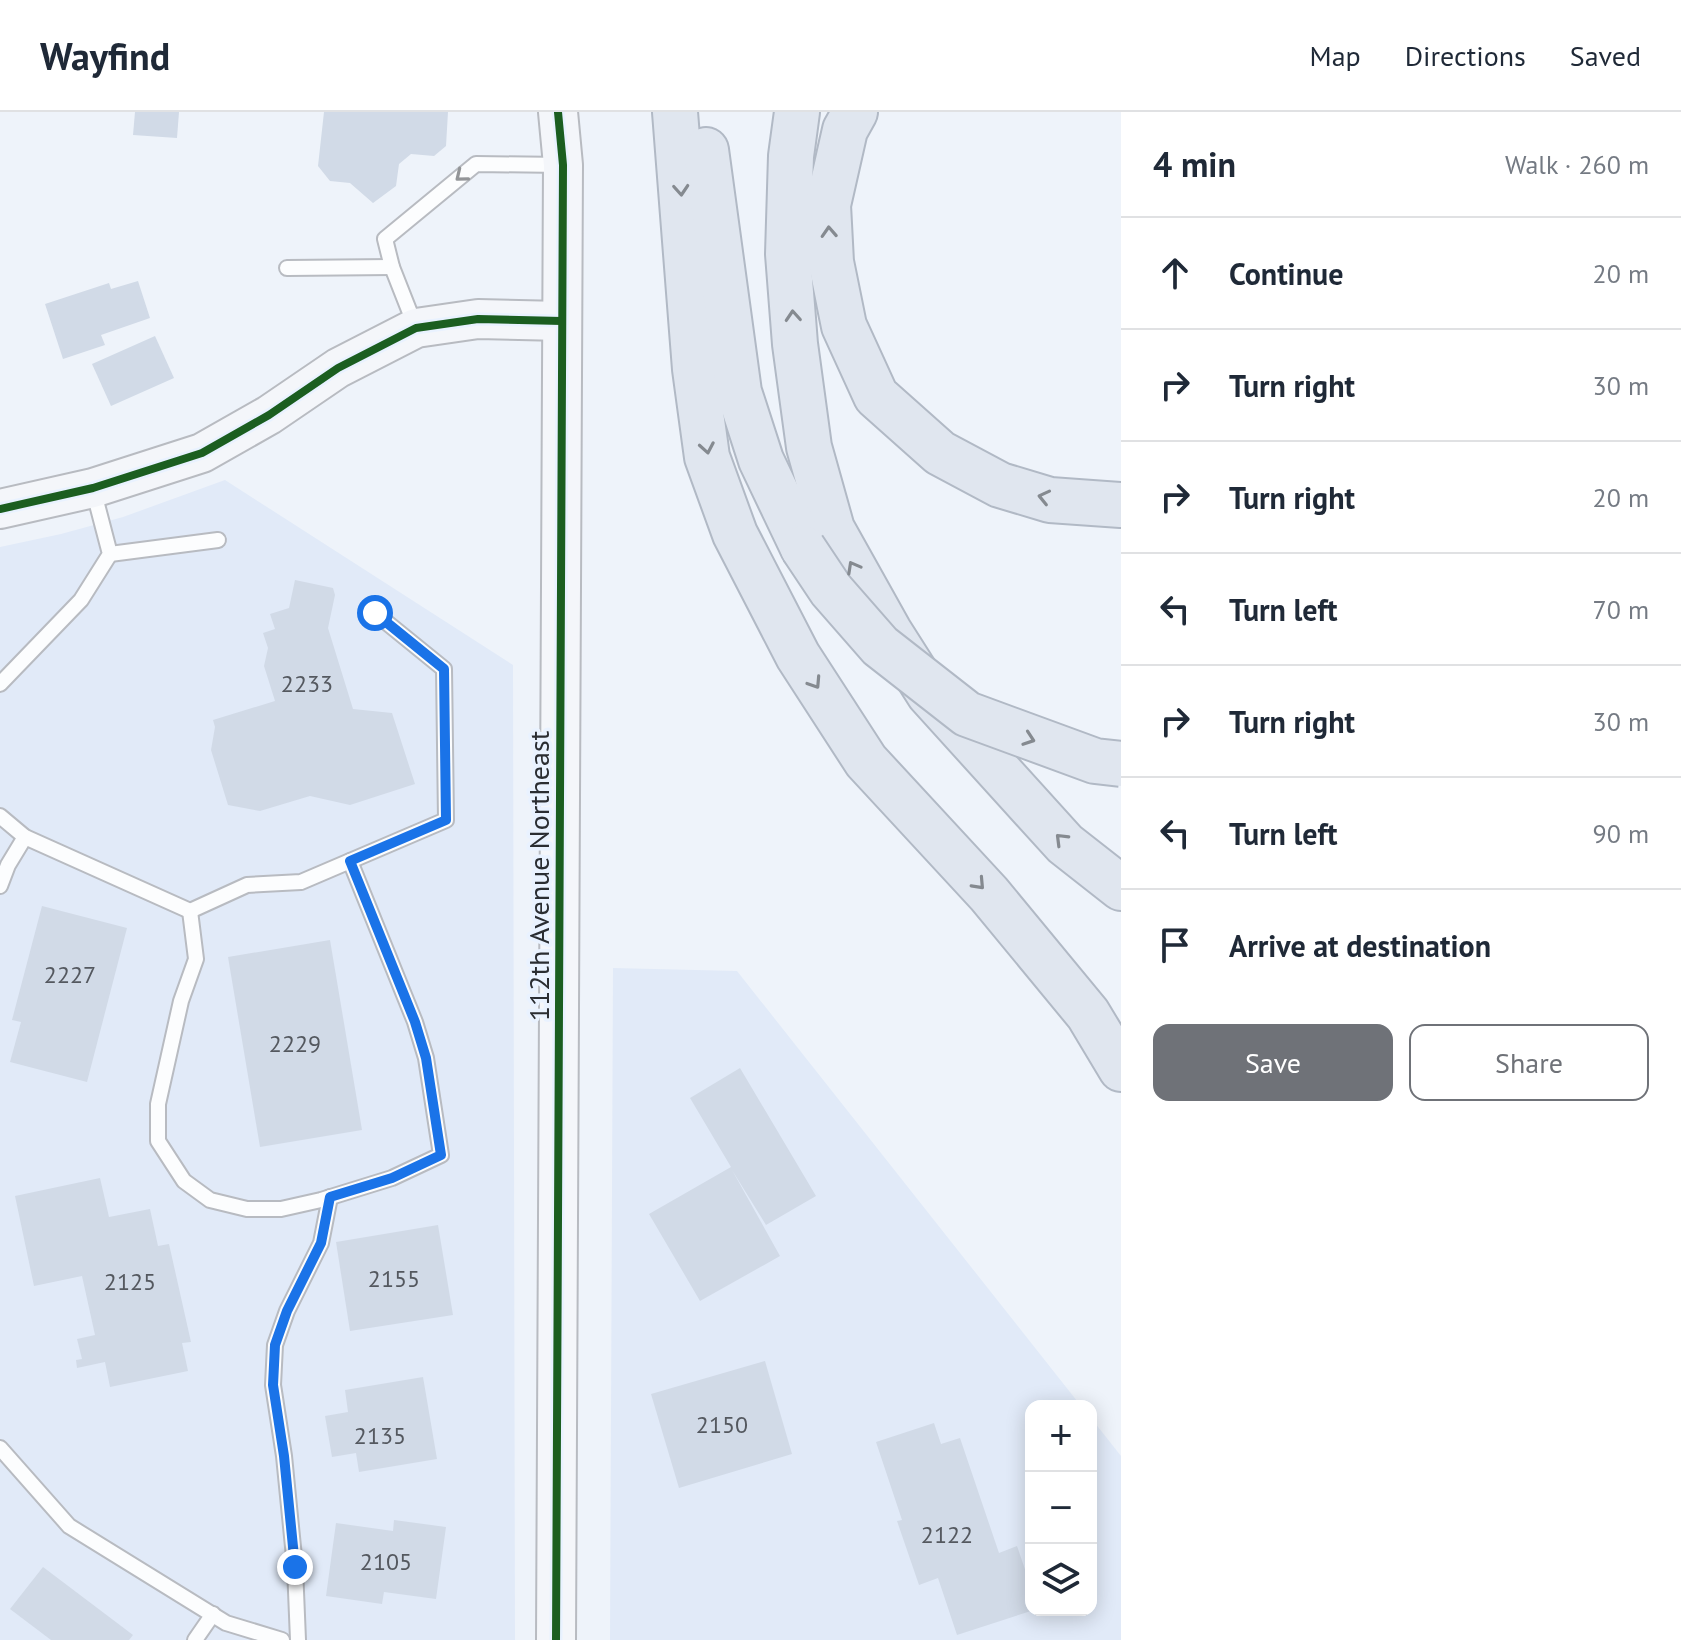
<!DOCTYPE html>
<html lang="en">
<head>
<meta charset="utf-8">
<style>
  :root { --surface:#fff; --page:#f2f2f3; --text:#1f2937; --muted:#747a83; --line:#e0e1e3; --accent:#6f7278 }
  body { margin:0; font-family:"PT Sans",sans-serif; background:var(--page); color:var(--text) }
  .controls { position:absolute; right:24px; bottom:24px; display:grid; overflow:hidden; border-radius:16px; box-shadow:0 4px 20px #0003 }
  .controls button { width:72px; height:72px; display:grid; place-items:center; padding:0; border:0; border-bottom:2px solid var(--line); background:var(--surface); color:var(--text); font:40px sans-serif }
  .stop { position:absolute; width:24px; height:24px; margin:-18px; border:6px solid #1a73e8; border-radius:50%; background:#fff }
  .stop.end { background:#1a73e8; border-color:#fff; box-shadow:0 2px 8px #0008 }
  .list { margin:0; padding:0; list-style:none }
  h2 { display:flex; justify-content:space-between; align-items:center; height:104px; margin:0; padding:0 32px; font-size:34px }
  h2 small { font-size:26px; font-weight:400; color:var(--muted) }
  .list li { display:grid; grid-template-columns:52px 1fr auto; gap:24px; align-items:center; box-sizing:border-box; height:112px; padding:0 32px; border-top:2px solid var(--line) }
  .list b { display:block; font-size:30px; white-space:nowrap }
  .list em { font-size:26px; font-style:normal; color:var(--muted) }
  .actions { display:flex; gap:16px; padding:24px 32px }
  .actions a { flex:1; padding:18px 0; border:2px solid var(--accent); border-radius:16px; text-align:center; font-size:28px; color:var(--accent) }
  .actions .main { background:var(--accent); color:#fff }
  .icon { flex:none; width:44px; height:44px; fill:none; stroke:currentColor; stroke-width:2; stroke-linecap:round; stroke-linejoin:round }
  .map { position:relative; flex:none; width:1121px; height:1528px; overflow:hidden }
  header { display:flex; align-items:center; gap:48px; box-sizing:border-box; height:112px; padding:0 40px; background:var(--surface); border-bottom:2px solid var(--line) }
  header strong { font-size:38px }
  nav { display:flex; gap:44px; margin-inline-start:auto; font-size:28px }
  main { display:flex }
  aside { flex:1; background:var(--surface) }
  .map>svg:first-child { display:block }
  .built { fill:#e1eaf8 }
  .building { fill:#d1dae7 }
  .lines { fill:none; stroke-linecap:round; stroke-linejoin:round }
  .service-casing { stroke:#b8bbc1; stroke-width:18 }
  .secondary-casing { stroke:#b8bbc1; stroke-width:42 }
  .motorway-casing { stroke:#b1b9c5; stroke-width:48 }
  .service { stroke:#fcfdfe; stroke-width:14 }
  .secondary { stroke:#f4f6fa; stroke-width:38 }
  .motorway { stroke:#e0e6ef; stroke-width:44 }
  .motorway-bridge-casing { stroke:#b1b9c5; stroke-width:48; stroke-linecap:butt }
  .motorway-bridge { stroke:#e0e6ef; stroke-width:44 }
  .cycleway-casing { stroke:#e9f2ff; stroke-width:13 }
  .cycleway { stroke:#1b5e20; stroke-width:8 }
  .oneway { stroke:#939598 }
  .oneway2 { stroke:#858a90 }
  .route { stroke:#1a73e8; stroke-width:10 }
  .labels { text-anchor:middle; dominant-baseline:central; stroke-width:7; stroke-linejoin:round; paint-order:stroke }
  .number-label { font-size:24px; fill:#54585f }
  .street-label { font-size:28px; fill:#2a2d32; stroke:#e9f2ff }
</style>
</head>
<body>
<header>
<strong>Wayfind</strong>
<nav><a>Map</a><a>Directions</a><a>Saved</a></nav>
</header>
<main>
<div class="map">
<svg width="1121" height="1528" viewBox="0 0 1121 1528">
  <rect width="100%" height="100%" fill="#eef3fa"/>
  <!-- built -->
  <g class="built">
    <polygon points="225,368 513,553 515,1528 0,1528 0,435 61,422 123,405"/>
    <polygon points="613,856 737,859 1081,1294 1031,1294 1031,1498 1091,1498 1091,1306 1121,1344 1121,1528 610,1528"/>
  </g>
  <!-- building -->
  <g class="building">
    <polygon points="135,0 179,0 177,26 133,23"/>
    <polygon points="324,0 448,0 446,34 434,44 411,42 399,52 396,74 373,91 350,71 330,69 318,54"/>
    <polygon points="138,169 150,206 101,223 105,233 63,247 45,192 109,171 111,177"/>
    <polygon points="155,224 174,266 111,294 92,252"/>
    <polygon points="295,468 333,476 335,483 328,516 353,597 392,601 415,672 350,693 310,684 260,699 228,693 211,638 215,615 213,608 275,589 264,554 268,536 263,521 275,517 270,502 289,496"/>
    <polygon points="42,794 127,816 87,970 10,950 21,910 12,908"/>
    <polygon points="330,828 362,1018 260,1035 228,845"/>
    <polygon points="740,956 816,1084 766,1113 732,1058 780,1144 700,1189 649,1102 731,1055 690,986"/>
    <polygon points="100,1066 109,1105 150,1097 158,1134 169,1132 191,1230 182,1231 188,1259 110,1275 105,1250 77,1256 76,1248 82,1247 77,1227 95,1223 82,1164 34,1174 15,1084"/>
    <polygon points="438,1113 453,1203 350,1219 336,1130"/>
    <polygon points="765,1249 792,1342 679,1376 651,1282"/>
    <polygon points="423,1265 437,1347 359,1360 356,1341 332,1345 325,1304 348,1300 345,1278"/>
    <polygon points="934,1311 941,1332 960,1326 999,1441 1017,1434 1031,1475 1031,1499 957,1523 938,1466 919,1473 897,1409 902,1408 876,1330"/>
    <polygon points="394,1408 446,1415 436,1487 384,1480 382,1492 326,1484 336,1411 393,1419"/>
    <polygon points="43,1455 133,1523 129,1528 51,1528 10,1497"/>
  </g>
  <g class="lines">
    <!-- service casing -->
    <g class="service-casing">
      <g id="service">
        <polyline points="287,156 392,155"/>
        <polyline points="416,216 392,155 385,127 476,52 563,53"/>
        <polyline points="110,442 218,428"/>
        <polyline points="0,572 81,488 110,442 93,377"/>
        <polyline points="0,704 25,725 190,799 247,773 301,770 446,708 444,557 375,501"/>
        <polyline points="0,774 8,753 25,725"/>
        <polyline points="190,799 196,847 181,889 158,992 158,1029 184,1069 210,1088 247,1097 281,1097 321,1088 392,1066 441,1043 426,946 415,910 350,749"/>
        <polyline points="0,1336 69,1414 226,1511 282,1528"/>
        <polyline points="195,1528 213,1502"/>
        <polyline points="298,1528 295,1455 284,1344 273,1273 275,1233 287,1199 321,1131 330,1085"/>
      </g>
    </g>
    <!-- secondary casing -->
    <g class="secondary-casing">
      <g id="secondary">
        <polyline points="0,397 93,376 202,341 269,303 338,256 416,216 478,207 562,209"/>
        <polyline points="556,1528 563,53 558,0"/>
      </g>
    </g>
    <!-- motorway casing -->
    <g class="motorway-casing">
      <g id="motorway">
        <polyline points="675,0 695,257 707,345 735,422 798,544 866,649 989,782 1088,902 1121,957"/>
        <polyline points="797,0 791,44 788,142 795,232 809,335 832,417 889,519 929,582 1065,732 1121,776"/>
        <polyline points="855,0 845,18 828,93 831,150 844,214 876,284 940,341 1000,373 1050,388 1121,393"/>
        <polyline points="706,38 739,280 761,348 803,436"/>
      </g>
    </g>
    <!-- service -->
    <use href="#service" class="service"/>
    <!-- secondary -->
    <use href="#secondary" class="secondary"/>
    <!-- motorway -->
    <use href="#motorway" class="motorway"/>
    <!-- motorway-bridge casing -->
    <g class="motorway-bridge-casing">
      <polyline id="motorway-bridge" points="803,436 831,478 880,534 967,602 1095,649 1121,652"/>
    </g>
    <!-- motorway-bridge -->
    <use href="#motorway-bridge" class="motorway-bridge"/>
    <!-- cycleway casing -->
    <g class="cycleway-casing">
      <g id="cycleway">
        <polyline points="0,397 93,376 202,341 269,303 338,256 416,216 478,207 562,209"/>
        <polyline points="556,1528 563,53 558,0"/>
      </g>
    </g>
    <!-- cycleway -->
    <use href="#cycleway" class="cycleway"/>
  </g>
  <!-- one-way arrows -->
  <defs><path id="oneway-chevron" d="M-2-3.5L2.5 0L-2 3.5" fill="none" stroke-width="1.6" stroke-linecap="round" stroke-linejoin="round" transform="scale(2)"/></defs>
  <use class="oneway" href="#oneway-chevron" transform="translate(461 64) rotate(141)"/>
  <g class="oneway2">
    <use href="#oneway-chevron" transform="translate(681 78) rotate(86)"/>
    <use href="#oneway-chevron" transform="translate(829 120) rotate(-93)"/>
    <use href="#oneway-chevron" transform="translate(793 204) rotate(-94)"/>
    <use href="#oneway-chevron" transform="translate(707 336) rotate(80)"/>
    <use href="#oneway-chevron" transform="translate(1044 385) rotate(-167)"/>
    <use href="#oneway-chevron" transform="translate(853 455) rotate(-119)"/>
    <use href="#oneway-chevron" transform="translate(815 571) rotate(57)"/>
    <use href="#oneway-chevron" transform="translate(1029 627) rotate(19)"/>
    <use href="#oneway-chevron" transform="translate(1061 727) rotate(-135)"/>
    <use href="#oneway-chevron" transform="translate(979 772) rotate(47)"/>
  </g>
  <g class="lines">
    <!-- route -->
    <polyline class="route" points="295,1455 284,1344 273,1273 275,1233 287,1199 321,1131 330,1085 392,1066 441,1043 426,946 415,910 350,749 446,708 444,557 375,501"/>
  </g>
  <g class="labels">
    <!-- number labels -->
    <g class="number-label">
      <text x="307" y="571">2233</text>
      <text x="70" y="862">2227</text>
      <text x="295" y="931">2229</text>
      <text x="394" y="1166">2155</text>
      <text x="130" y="1169">2125</text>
      <text x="722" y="1312">2150</text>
      <text x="380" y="1323">2135</text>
      <text x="947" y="1422">2122</text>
      <text x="386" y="1449">2105</text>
    </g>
    <!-- street labels -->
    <g class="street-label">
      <text transform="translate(538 764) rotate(-90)">112th Avenue Northeast</text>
    </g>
  </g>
</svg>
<div class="controls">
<button>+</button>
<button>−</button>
<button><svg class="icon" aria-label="layers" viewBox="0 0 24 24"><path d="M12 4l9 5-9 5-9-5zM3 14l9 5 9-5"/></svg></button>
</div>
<div class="stop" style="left:375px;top:501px"></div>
<div class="stop end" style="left:295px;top:1455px"></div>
</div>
<aside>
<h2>4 min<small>Walk · 260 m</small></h2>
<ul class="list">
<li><svg class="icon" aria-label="ahead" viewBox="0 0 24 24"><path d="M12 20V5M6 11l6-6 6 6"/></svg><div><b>Continue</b></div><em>20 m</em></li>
<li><svg class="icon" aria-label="right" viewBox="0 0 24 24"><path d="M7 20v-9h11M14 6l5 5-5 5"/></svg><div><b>Turn right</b></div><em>30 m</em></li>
<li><svg class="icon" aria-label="right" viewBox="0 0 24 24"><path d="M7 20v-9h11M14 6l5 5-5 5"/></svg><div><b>Turn right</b></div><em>20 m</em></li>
<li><svg class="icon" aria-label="left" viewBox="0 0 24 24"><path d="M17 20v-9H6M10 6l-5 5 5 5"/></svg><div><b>Turn left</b></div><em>70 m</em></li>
<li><svg class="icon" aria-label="right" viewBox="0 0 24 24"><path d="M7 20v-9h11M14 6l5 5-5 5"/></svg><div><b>Turn right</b></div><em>30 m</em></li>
<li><svg class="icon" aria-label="left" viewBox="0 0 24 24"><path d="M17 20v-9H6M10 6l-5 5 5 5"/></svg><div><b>Turn left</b></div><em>90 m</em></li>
<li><svg class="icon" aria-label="arrive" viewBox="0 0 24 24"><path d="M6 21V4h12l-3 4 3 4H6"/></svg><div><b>Arrive at destination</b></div></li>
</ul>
<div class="actions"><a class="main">Save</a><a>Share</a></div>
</aside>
</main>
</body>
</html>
